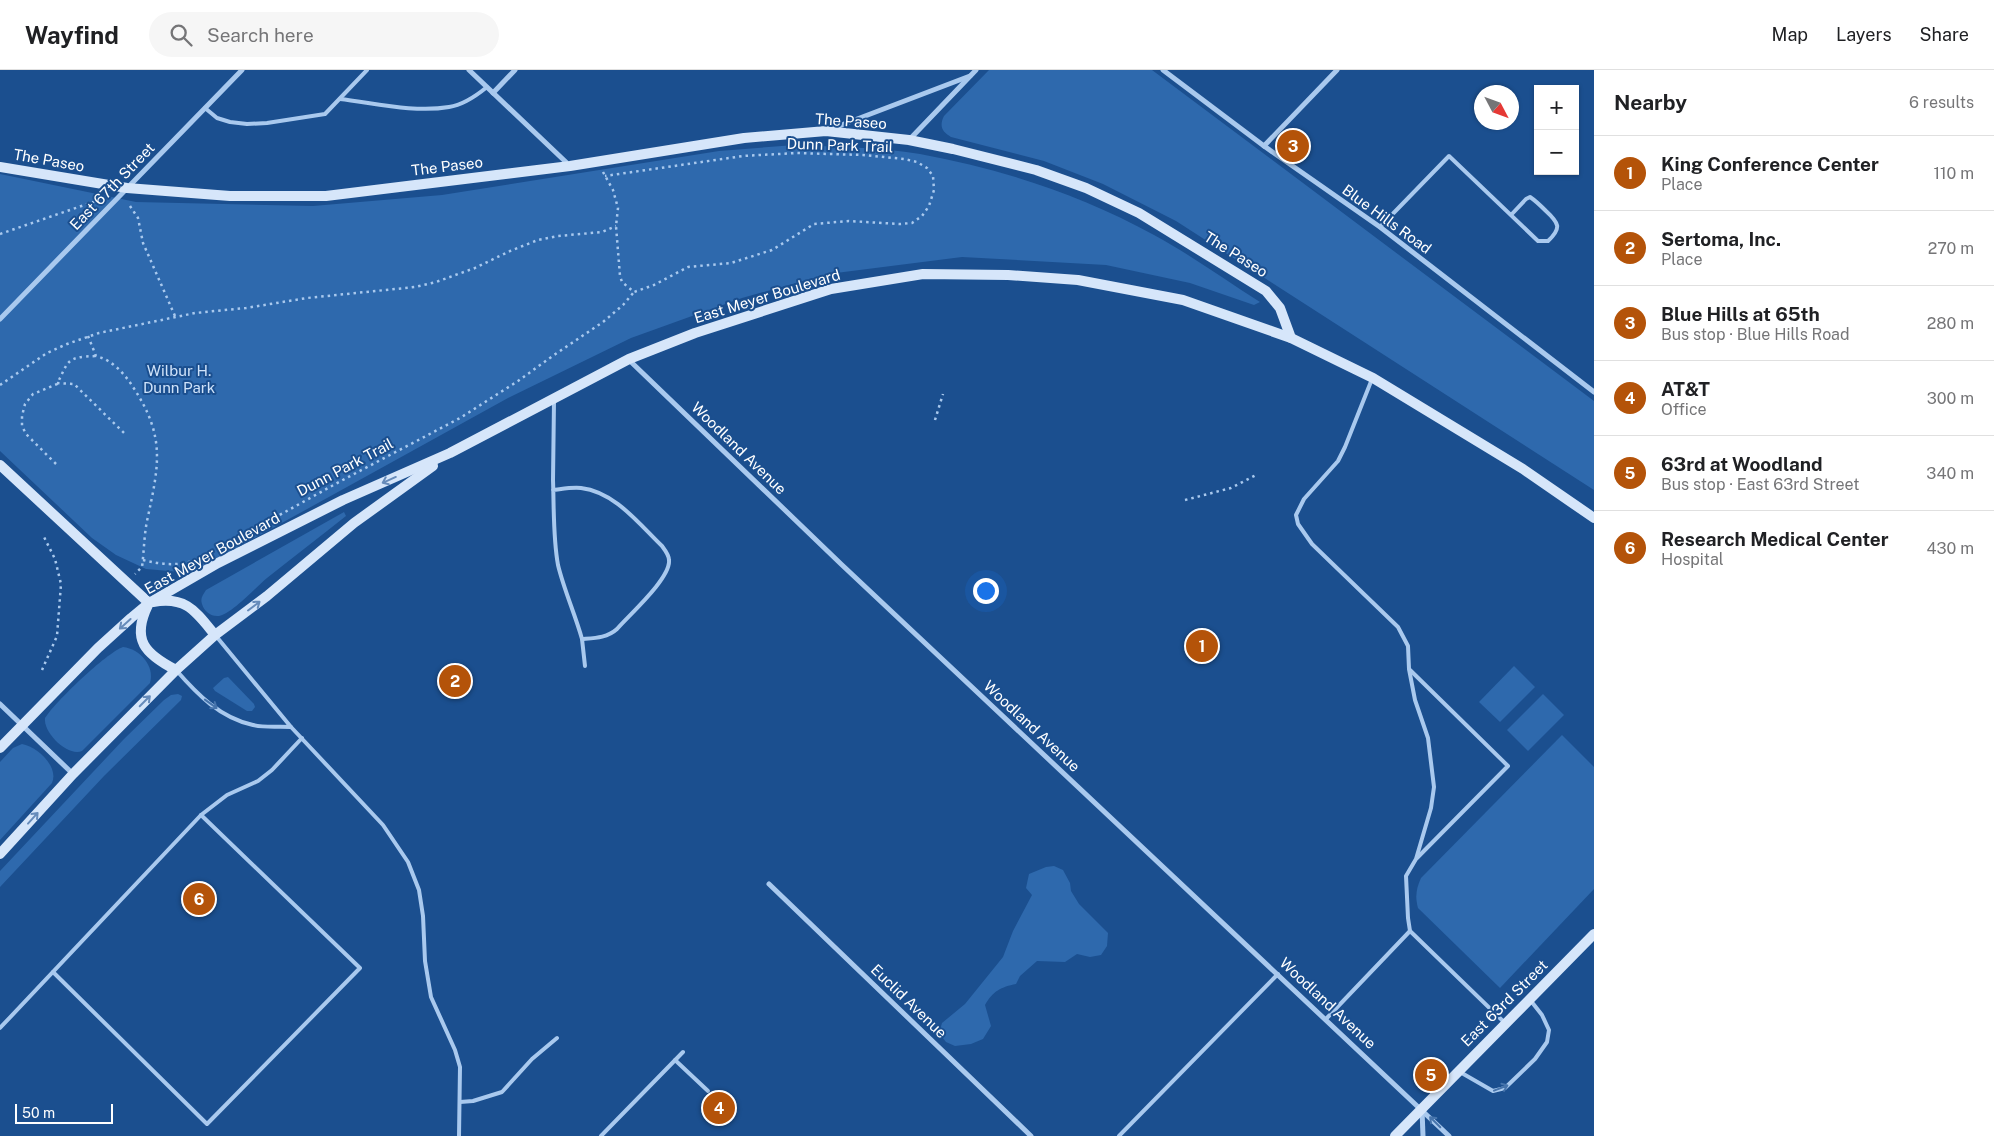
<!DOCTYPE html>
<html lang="en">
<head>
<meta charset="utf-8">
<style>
  :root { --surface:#fff; --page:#f6f6f6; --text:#202124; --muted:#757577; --line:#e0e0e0; --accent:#b45309 }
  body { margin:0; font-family:"Public Sans",sans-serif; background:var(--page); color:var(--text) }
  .controls { position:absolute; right:15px; top:15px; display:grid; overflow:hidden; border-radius:0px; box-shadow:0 1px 4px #0004 }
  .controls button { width:45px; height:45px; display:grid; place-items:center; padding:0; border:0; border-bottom:1px solid var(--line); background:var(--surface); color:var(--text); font:25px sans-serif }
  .compass { position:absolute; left:1474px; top:15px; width:45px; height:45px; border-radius:50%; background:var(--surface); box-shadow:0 1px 4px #0004; rotate:131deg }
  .scale { position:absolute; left:15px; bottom:12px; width:98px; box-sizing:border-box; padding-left:5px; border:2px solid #fff; border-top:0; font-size:14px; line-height:18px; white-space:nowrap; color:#fff; -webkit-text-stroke:4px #1b4f8f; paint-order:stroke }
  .you { position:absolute; left:985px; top:520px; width:18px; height:18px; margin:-12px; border:4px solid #fff; border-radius:50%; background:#1a73e8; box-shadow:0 0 0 8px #1a73e833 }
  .badge { display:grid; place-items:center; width:32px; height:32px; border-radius:50%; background:var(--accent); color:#fff; font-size:16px; font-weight:700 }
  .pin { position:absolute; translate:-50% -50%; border:2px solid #fff; box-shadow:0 1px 5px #0006 }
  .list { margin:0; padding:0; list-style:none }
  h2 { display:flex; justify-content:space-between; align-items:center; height:65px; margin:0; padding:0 20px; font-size:21px }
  h2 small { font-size:16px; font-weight:400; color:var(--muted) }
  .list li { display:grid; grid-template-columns:32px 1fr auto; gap:15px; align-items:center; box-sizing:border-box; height:75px; padding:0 20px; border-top:1px solid var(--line) }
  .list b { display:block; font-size:19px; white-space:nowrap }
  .list p { margin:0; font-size:16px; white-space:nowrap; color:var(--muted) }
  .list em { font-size:16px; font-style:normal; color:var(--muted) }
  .icon { flex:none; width:28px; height:28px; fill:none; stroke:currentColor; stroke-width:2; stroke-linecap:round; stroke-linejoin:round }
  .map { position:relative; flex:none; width:1594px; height:1066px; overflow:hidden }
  header { display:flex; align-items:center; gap:30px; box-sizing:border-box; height:70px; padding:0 25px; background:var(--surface); border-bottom:1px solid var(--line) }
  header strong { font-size:24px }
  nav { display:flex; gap:28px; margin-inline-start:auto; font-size:18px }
  .search { width:350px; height:45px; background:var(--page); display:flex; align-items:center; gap:12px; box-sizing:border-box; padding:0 18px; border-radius:28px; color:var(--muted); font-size:19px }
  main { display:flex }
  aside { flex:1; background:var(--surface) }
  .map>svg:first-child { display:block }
  .green { fill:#2e69ad }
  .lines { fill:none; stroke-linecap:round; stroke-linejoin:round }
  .path { stroke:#a9c9ee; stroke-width:2.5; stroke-dasharray:2.5 4; stroke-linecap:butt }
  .lane { stroke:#a9c9ee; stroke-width:4 }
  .street { stroke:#a9c9ee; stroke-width:5 }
  .secondary { stroke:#d6e6fa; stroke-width:10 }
  .oneway { stroke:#668bba }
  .oneway2 { stroke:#4674ac }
  .labels { text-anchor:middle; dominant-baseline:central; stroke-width:4; stroke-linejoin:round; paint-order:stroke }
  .street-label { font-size:15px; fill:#fff; stroke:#1b4f8f }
  .park-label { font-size:15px; fill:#cfe3fa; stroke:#1b4f8f }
</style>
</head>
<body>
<header>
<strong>Wayfind</strong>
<div class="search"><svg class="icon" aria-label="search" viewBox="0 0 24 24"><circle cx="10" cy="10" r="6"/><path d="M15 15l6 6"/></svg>Search here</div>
<nav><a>Map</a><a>Layers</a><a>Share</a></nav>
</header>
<main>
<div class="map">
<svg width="1594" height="1066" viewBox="0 0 1594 1066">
  <rect width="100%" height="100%" fill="#1b4f8f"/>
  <!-- green -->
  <g class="green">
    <path d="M989,0H1152L1594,331V420L1176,151L1103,114L1044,91L951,67C942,62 939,56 944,46Z"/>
    <path d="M795,75C836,77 879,77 920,84C1002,99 1081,125 1154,165C1191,185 1225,210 1260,232L1254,235L1190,213L1106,195L962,187L828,204L742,228L631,268L508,328L204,496L180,502L146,499L116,485L92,468L0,381V104L136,132L313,136L442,125L719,81Z"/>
    <path d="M344,442L346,446C320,467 293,487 267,508C256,517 232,544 219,546C211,547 204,541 202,534C200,528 203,525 206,520Z"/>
    <path d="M123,577C140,579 155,596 150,613L82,681C68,687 43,663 45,648C55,632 106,583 123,577Z"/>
    <polygon points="1514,596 1535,617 1500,652 1479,632"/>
    <polygon points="228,607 254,634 255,637 252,641 247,641 215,621 213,618 224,608"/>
    <polygon points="178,624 182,626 181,630 104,706 0,817 0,801 124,669 164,630 171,625"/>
    <polygon points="1543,624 1564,645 1528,681 1507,660"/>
    <path d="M1562,665L1594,697V819L1500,918L1418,838C1415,827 1416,819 1421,808Z"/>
    <path d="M22,674C38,677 59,697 52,713L0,770V692L13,678Z"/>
    <path d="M1054,796L1063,800L1070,813L1071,821L1079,834L1108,863L1107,876L1101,885L1090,887L1077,884L1065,892L1037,891L1020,906L1016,914C1001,917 993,921 985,935L991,956L983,969L971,974L955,976L946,972L939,963L942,953L965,934L1003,887L1013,861L1032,825L1026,818L1029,804L1046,797Z"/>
  </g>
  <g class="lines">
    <!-- path -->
    <g class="path">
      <polyline points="603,102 613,120 618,138 616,156 620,206 622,212 634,222 654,215 688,197 731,193 772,180 814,154 849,151 900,154 912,153 922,146 929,136 934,120 933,106 927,98 917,92 904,89 863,85 796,83 743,86 605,106"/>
      <polyline points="130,136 138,148 143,173 175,246"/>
      <polyline points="0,164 99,130"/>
      <path d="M88,266L96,286C112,290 124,303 133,317C166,367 159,395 147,451C144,466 144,482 142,497L135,504"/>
      <polyline points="57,313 74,314 124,363"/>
      <polyline points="0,315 47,283 67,274 99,263 195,243 246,238 307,228 415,217 436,212 475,198 510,181 538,170 558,166 602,162 616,156"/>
      <polyline points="935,350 943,324"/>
      <path d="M56,394L26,364L22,356V346L25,334L33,324L57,314C69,291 65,287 96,286"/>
      <polyline points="1185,430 1231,418 1258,404"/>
      <polyline points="240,467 339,412 460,348 518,311 554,285 603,252 623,235 634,222"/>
      <path d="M143,490C163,495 183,497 202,487"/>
      <polyline points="42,600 57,566 61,514 55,489 43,465"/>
    </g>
    <!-- lane -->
    <g class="lane">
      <path d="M340,29C374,33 415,43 449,37C463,35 476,26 487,17"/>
      <polyline points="205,38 217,48 230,52 247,54 267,53 325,44 367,0"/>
      <path d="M1380,157L1449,86L1538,171H1548C1562,158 1559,153 1546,141C1541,136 1536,131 1530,127L1526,129L1511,145"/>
      <polyline points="1372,309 1345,377 1338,391 1304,429 1296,445 1298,454 1312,474 1398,557 1408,576 1409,599 1415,630 1428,668 1434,717 1431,738 1416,789 1406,806 1408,848 1410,861 1505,953"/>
      <path d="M553,420C562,419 572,417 581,418C615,422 639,454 662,476C665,480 669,485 669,490C671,508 629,545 617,559C607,568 595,568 582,569C575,544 564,520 558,495C553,468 554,438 553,410L554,331"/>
      <polyline points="582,569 585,596"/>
      <path d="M176,600C197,624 220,648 253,655C265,658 279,656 291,657L216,566"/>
      <polyline points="1410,600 1508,696 1417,788"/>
      <polyline points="291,657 383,755 408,792 419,820 423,846 425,891 431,927 455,980 460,997 459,1066"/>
      <polyline points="53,902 207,1054 360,898 201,745"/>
      <polyline points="1326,949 1410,861"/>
      <polyline points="0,958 201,745 227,725 258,711 272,700 302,668"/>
      <polyline points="675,990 708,1021"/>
      <polyline points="1460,1002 1493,1021 1505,1018 1535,989 1547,972 1549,960 1542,945 1531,931"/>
      <polyline points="460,1032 473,1031 502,1022 532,989 557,968"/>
      <polyline points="601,1066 683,982"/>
      <polyline points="1119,1066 1278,904"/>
    </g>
    <!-- street -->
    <g class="street">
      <polyline points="469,0 569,95"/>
      <polyline points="1163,0 1264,76 1380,157 1594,322"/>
      <polyline points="493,23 515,0"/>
      <polyline points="831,59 970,6"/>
      <polyline points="909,70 976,0"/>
      <polyline points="1264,76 1337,0"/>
      <polyline points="0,249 242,0"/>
      <polyline points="629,290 841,494 1449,1066"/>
      <polyline points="0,634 73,704"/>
      <polyline points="769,814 1031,1066"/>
      <polyline points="1422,1039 1423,1066"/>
    </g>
    <!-- secondary -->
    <g class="secondary">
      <polyline points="0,97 127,118 230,126 326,126 570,96 744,68 826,61 909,70 953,79 1036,100 1086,118 1139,143 1266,221 1280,238 1291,268"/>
      <polyline points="0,395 149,533"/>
      <path d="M153,532C187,526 196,542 215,565"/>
      <path d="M148,535C131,570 145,584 176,600"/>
      <polyline points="0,678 98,578 131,548 149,533 218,493 343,430 450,383 629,289 695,263 831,219 923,204 1008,205 1078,210 1183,230 1291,268 1373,308 1523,399 1594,448"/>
      <polyline points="0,784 73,704 176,600 215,565 267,526 354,453 433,396"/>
      <polyline points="1395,1066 1594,864"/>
    </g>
  </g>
  <!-- one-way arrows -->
  <defs><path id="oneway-shaft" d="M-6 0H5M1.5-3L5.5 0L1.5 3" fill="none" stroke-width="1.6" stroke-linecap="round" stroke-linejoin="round" transform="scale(1.25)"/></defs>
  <g class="oneway">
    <use href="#oneway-shaft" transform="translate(389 410) rotate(156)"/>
    <use href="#oneway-shaft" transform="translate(254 536) rotate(-37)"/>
    <use href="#oneway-shaft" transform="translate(125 554) rotate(138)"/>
    <use href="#oneway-shaft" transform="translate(145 631) rotate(-45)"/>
    <use href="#oneway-shaft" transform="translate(33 748) rotate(-48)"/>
  </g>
  <g class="oneway2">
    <use href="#oneway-shaft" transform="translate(211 634) rotate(36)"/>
    <use href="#oneway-shaft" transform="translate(1501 1018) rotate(-21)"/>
    <use href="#oneway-shaft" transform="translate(1435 1052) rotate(-135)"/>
  </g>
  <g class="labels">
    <!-- street labels -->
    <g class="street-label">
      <text transform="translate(851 51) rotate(4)">The Paseo</text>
      <text transform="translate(840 75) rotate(2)">Dunn Park Trail</text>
      <text transform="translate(49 90) rotate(10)">The Paseo</text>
      <text transform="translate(447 96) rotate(-7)">The Paseo</text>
      <text transform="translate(112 116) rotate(-46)">East 67th Street</text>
      <text transform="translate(1387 149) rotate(36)">Blue Hills Road</text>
      <text transform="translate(1236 184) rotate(32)">The Paseo</text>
      <text transform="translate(767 226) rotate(-17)">East Meyer Boulevard</text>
      <text transform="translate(739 378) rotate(44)">Woodland Avenue</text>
      <text transform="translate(345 397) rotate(-28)">Dunn Park Trail</text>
      <text transform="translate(212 483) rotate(-29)">East Meyer Boulevard</text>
      <text transform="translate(1032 656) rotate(43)">Woodland Avenue</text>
      <text transform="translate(909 931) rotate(44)">Euclid Avenue</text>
      <text transform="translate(1328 933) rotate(43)">Woodland Avenue</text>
      <text transform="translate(1504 933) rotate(-45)">East 63rd Street</text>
    </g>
    <!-- park labels -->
    <g class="park-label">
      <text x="179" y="300">Wilbur H.<tspan x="179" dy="17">Dunn Park</tspan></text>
    </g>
  </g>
</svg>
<div class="controls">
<button>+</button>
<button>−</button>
</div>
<svg class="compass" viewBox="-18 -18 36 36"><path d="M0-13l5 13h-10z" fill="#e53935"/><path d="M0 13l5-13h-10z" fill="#757577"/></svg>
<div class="scale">50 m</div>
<div class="you"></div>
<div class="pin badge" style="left:1202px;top:576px">1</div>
<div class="pin badge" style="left:455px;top:611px">2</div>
<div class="pin badge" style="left:1293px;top:76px">3</div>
<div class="pin badge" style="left:719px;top:1038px">4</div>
<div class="pin badge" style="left:1431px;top:1005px">5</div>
<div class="pin badge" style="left:199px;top:829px">6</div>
</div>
<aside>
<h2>Nearby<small>6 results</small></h2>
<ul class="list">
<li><span class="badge">1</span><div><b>King Conference Center</b><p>Place</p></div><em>110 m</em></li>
<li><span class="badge">2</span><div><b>Sertoma, Inc.</b><p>Place</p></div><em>270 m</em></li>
<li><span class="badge">3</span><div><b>Blue Hills at 65th</b><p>Bus stop · Blue Hills Road</p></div><em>280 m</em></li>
<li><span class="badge">4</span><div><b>AT&amp;T</b><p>Office</p></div><em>300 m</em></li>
<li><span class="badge">5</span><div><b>63rd at Woodland</b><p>Bus stop · East 63rd Street</p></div><em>340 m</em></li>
<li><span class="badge">6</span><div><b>Research Medical Center</b><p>Hospital</p></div><em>430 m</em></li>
</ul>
</aside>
</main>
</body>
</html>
